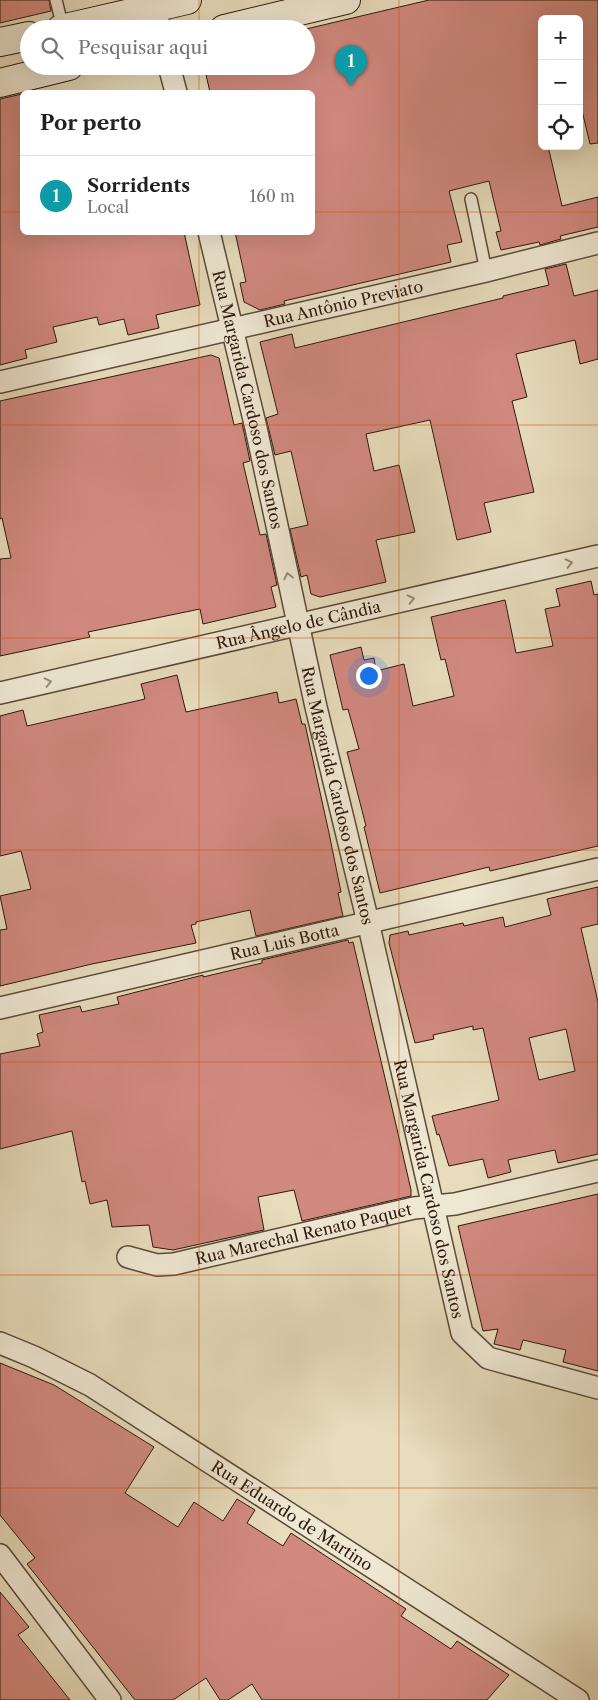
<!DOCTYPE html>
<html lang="pt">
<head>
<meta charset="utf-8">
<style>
  :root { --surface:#fff; --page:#f2f2f2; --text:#202124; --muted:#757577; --line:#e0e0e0; --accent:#111827 }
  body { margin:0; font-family:"Libre Caslon Text",serif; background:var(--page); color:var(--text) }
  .controls { position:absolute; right:15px; top:15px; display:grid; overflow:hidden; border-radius:8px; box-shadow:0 5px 20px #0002 }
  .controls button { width:45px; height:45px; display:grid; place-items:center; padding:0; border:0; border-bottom:1px solid var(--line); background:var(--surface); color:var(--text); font:25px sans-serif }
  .you { position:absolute; left:368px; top:675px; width:18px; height:18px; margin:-12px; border:4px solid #fff; border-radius:50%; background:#1a73e8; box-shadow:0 0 0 8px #1a73e833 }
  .badge { display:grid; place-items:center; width:32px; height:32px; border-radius:50%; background:var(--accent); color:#fff; font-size:16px; font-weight:700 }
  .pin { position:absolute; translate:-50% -41px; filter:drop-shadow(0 1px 2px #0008) }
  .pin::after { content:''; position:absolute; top:26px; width:18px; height:15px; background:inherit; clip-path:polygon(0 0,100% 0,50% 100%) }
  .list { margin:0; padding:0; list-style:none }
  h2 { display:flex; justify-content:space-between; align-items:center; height:65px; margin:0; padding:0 20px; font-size:21px }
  h2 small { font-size:16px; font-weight:400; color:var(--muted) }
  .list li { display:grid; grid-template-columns:32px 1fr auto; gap:15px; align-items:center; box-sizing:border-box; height:80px; padding:0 20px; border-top:1px solid var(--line) }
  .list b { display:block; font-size:19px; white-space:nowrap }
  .list p { margin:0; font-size:16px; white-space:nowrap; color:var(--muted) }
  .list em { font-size:16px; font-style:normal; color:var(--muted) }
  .icon { flex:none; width:28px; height:28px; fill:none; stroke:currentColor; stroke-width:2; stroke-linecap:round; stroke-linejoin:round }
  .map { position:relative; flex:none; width:598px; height:1700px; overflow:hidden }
  .search { position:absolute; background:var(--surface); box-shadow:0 5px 20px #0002; left:20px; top:20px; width:295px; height:55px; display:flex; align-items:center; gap:12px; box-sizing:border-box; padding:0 18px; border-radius:28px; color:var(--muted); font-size:19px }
  .panel { position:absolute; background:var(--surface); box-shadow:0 5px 20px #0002; left:20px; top:90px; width:295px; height:145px; border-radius:8px }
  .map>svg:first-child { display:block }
  .building { fill:#d1897f; stroke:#2e180e; fill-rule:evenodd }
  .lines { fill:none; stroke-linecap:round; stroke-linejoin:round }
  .lane-casing { stroke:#5c493a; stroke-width:14 }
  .street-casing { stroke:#5c493a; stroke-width:24 }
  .secondary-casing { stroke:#2e180e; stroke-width:30 }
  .lane { stroke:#efe8d3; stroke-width:11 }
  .street { stroke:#efe8d3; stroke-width:21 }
  .secondary { stroke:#efe8d3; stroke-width:28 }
  .oneway { stroke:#988a7a }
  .grid { fill:none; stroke:#d5520c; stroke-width:1; stroke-opacity:0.55 }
  .labels { text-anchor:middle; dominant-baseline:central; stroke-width:5; stroke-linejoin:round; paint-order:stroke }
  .street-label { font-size:16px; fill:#2e180e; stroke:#efe8d3 }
</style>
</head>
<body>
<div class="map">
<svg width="598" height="1700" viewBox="0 0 598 1700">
  <rect width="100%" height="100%" fill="#e7dcbc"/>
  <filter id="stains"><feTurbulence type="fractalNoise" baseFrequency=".004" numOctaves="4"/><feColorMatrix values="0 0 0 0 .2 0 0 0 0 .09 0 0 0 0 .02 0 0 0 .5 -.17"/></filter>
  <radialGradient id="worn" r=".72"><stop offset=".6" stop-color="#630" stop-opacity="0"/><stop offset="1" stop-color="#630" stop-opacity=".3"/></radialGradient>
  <!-- building -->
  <g class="building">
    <polygon points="0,0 49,0 51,11 0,23"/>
    <polygon points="429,0 598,0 598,143 590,144 579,98 579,19 542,19 542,146 548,146 562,206 598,197 598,227 560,236 561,239 540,245 539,242 501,250 496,232 501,231 489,181 449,191 462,242 447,245 451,262 284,301 285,304 260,310 244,302 240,283 246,282 235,232 312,232 312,92 210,92 204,66 306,66 306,29"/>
    <polygon points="22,94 22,232 184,232 200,305 156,315 159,328 128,335 124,319 99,325 97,317 53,327 57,342 25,350 27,358 0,365 0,99"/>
    <polygon points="566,264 574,296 598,290 598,359 580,364 575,340 516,354 527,397 512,401 534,492 484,503 491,532 457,540 430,420 366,434 374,471 399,465 415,532 376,540 386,582 320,597 311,594 307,575 301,577 290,529 308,525 291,451 275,455 266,418 278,414 260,342 292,334 295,348 503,298 503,296 549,285 545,269"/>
    <polygon points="211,355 219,358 234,425 242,423 250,461 243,463 260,535 266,534 277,585 271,587 276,607 203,624 200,609 88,632 90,637 0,656 0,559 11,558 2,518 0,519 0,401"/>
    <polygon points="591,581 594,595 598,594 598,846 490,871 489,867 380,893 364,827 366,826 347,752 359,749 348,709 343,710 330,655 361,647 364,660 374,658 376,671 404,664 413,706 454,696 445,659 441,660 431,617 505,600 516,653 553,646 545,609 560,606 556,589"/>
    <polygon points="177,675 186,712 277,692 279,703 296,699 302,724 305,724 329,833 341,892 338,893 343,916 256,936 250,910 196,922 196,924 191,925 196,943 92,964 0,986 0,930 7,929 0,896 31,889 21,851 0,856 0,716 23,710 27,726 145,699 141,684"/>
    <path d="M598,887V924L581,928L598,1002V1154L558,1163L555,1150L508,1160L511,1172L488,1178L483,1159L449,1166L439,1134L437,1135L432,1116L499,1100L483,1028L473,1030V1026L433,1035L434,1039L415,1043L389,943L390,935L408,931L409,935L463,923L464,926L503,917L505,927L551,915L547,899ZM566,1029L575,1071L539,1080L529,1038Z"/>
    <polygon points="348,940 349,943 353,942 397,1129 411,1190 411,1196 302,1221 294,1190 258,1197 264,1230 173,1250 153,1247 149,1225 112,1227 107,1200 90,1204 85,1181 82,1182 72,1131 0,1149 0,1054 40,1046 37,1034 43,1032 39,1015 80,1006 82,1012 119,1004 117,997 203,975 203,977 262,963 262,960"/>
    <polygon points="598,1194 598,1371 563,1362 566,1350 523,1340 520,1350 494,1344 498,1329 483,1331 458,1226"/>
    <polygon points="0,1363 54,1385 154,1447 125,1493 178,1527 194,1502 223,1521 237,1499 255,1510 247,1523 283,1546 291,1533 406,1609 401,1616 451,1649 457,1641 509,1675 487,1700 262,1700 252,1684 228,1700 220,1700 206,1678 173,1700 135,1700 27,1564 35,1558 0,1515"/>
    <polygon points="0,1592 29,1627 18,1635 70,1700 0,1700"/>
  </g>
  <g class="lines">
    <!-- lane casing -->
    <g class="lane-casing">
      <g id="lane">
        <polyline points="56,0 63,28"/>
        <polyline points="471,199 486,271"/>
      </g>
    </g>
    <!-- street casing -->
    <g class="street-casing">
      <g id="street">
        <polyline points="153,0 160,29"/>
        <polyline points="169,66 176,92"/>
        <path id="s1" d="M209,232L256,428L316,707L368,922L462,1333L488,1358L598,1388"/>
        <path id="s2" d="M0,382L486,271L598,243"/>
        <path id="s3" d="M0,693L598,556"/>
        <path id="s4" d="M0,1008L598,869"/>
        <path id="s5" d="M128,1257L157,1265L174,1264L414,1208L455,1204L598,1171"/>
        <path id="s6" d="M0,1343L34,1357L90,1385L578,1700"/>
        <polyline points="0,1555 110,1700"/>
      </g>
    </g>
    <!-- secondary casing -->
    <g class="secondary-casing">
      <g id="secondary">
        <polyline points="61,29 187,0"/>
        <polyline points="224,29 346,0"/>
        <polyline points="0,42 29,36"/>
        <polyline points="0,83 69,66"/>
      </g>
    </g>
    <!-- lane -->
    <use href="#lane" class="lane"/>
    <!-- street -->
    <use href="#street" class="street"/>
    <!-- secondary -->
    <use href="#secondary" class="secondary"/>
  </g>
  <!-- one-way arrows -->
  <defs><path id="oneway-chevron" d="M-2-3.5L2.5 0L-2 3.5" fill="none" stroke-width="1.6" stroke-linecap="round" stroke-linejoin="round" transform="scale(1.25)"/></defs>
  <g class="oneway">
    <use href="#oneway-chevron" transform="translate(569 563) rotate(-13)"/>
    <use href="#oneway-chevron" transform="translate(288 576) rotate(-102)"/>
    <use href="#oneway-chevron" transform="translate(411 599) rotate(-13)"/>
    <use href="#oneway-chevron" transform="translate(48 682) rotate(-13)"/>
  </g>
  <!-- grid -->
  <path class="grid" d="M199,0V29M399,0V1700M199,66V92M0,212H22M312,212H598M199,232V1700M0,425H598M0,638H598M0,850H598M0,1062H598M0,1275H598M0,1488H598"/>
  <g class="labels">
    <!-- street labels -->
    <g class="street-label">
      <text stroke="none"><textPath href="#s2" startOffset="352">Rua Antônio Previato</textPath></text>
      <text stroke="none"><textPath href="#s1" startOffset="172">Rua Margarida Cardoso dos Santos</textPath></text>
      <text stroke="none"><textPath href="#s3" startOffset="306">Rua Ângelo de Cândia</textPath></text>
      <text stroke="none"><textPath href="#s1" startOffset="578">Rua Margarida Cardoso dos Santos</textPath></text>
      <text stroke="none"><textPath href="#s4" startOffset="292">Rua Luis Botta</textPath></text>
      <text stroke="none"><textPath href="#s1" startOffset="982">Rua Margarida Cardoso dos Santos</textPath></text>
      <text stroke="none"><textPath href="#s5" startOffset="180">Rua Marechal Renato Paquet</textPath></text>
      <text stroke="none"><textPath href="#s6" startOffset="340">Rua Eduardo de Martino</textPath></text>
    </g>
  </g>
  <rect width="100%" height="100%" filter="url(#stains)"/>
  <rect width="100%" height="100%" fill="url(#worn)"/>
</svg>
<div class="controls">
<button>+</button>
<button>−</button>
<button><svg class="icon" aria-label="locate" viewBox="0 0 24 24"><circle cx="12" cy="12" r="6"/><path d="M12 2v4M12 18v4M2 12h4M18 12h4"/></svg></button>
</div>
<div class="you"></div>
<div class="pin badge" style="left:351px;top:86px;background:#0f9aa8">1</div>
<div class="search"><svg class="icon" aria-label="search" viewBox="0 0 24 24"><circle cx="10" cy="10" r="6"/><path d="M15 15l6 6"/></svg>Pesquisar aqui</div>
<section class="panel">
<h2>Por perto<small></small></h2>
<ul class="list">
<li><span class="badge" style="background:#0f9aa8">1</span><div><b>Sorridents</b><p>Local</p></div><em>160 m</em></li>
</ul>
</section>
</div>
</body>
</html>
